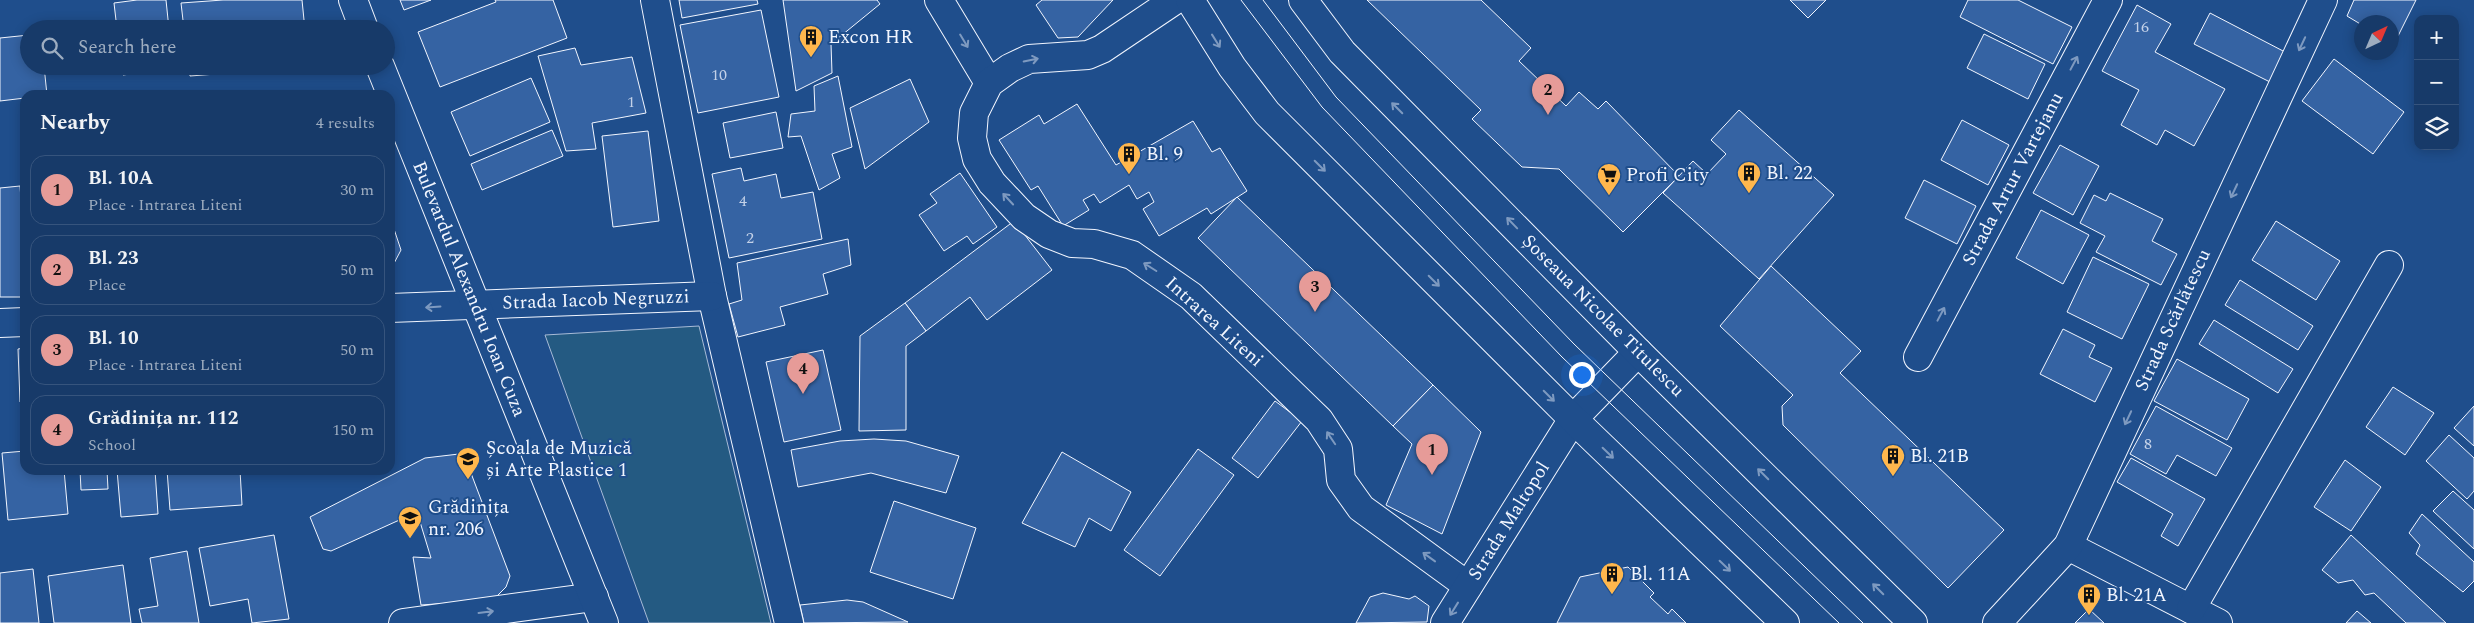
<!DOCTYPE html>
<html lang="en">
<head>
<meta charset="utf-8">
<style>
  :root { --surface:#173a69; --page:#244571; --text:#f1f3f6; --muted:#9eadc0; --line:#36547d; --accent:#e69b98 }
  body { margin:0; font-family:Spectral,serif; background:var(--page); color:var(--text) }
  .controls { position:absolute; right:15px; top:15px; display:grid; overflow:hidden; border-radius:10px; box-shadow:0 2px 12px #0003 }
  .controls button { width:45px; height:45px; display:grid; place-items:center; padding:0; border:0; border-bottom:1px solid var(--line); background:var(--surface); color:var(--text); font:25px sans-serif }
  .compass { position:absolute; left:2354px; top:15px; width:45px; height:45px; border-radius:50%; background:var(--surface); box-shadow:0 2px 12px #0003; rotate:44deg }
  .you { position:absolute; left:1581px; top:374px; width:18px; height:18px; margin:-12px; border:4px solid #fff; border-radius:50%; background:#1a73e8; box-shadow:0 0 0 8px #1a73e833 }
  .badge { display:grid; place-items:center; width:32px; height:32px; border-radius:50%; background:var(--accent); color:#111; font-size:16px; font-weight:700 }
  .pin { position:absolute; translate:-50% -41px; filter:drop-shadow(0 1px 2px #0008) }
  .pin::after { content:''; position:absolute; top:26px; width:18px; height:15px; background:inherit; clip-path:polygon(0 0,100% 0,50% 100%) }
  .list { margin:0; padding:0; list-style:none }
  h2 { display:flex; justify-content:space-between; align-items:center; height:65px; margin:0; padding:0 20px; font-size:21px }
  h2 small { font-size:16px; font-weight:400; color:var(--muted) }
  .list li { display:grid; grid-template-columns:32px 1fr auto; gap:15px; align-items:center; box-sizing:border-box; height:70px; margin:0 10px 10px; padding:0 10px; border:1px solid var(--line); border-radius:15px }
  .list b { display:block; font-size:19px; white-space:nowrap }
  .list p { margin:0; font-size:16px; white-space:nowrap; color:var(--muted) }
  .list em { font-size:16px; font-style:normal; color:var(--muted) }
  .icon { flex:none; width:28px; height:28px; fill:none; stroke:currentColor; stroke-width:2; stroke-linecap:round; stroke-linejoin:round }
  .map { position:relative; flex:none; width:2474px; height:623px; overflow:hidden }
  .search { position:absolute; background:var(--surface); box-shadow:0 2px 12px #0003; left:20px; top:20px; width:375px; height:55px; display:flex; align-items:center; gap:12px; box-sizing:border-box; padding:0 18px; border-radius:28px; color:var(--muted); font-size:19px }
  .panel { position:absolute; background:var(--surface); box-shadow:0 2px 12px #0003; left:20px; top:90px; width:375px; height:385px; border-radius:15px }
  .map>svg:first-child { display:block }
  .green { fill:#245a82; stroke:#a8bbd7 }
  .building { fill:#3563a3; stroke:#f2f6ff }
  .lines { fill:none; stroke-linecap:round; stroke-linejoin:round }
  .street-casing { stroke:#f2f6ff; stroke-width:30 }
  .secondary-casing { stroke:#f2f6ff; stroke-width:30 }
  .primary-casing { stroke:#f2f6ff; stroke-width:30 }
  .street { stroke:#1f4e8c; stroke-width:28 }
  .secondary { stroke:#1f4e8c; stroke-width:28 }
  .primary { stroke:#1f4e8c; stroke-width:28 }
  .tram { stroke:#f2f6ff; stroke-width:1 }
  .oneway { stroke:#7e9ac0 }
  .labels { text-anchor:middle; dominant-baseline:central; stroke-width:4; stroke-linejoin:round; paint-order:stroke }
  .number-label { font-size:16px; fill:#c3d1e8 }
  .poi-label { font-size:19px; fill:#f2f6ff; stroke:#1f4e8c; text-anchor:start }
  .street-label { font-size:19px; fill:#f2f6ff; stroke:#1f4e8c }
</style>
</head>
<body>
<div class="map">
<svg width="2474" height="623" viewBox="0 0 2474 623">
  <rect width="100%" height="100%" fill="#1f4e8c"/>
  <!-- green -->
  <polygon class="green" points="699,326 771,623 649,623 545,335"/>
  <!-- building -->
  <g class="building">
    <polygon points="137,0 166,0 169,29 117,29 114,3"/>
    <polygon points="223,0 302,0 304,20 308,29 184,29 181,3"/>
    <polygon points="400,0 431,0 404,10"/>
    <polygon points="495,0 553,0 567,38 440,87 418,32 496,2"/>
    <polygon points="679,0 757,0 758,4 682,18"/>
    <polygon points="783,0 877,0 880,4 831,44 832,73 796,91"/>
    <polygon points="1042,0 1113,0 1078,37 1058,38 1036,5"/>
    <polygon points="1367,0 1481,0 1531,48 1519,61 1566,106 1579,92 1598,109 1606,101 1679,176 1623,232 1559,169 1522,167 1472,119 1481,110"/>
    <polygon points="1790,0 1826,0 1808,18"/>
    <polygon points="1968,0 2018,0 2072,27 2053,64 1960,17"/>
    <polygon points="2354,0 2416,0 2398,36 2392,30 2392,22 2362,22 2362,25 2347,16"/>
    <polygon points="2137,5 2171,24 2155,52 2225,89 2194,146 2165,130 2157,145 2121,125 2139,90 2102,71"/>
    <polygon points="761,10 779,97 698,113 680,25"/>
    <polygon points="2210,13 2285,52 2270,82 2194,44"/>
    <polygon points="1984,34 2045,64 2028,99 1967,68"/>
    <polygon points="29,35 29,66 44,66 47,95 25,95 25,98 0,101 0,38"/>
    <polygon points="575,48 581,65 632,57 646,113 592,123 596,149 566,151 538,56"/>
    <polygon points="2334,59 2404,112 2373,154 2302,101"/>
    <polygon points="122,66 174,66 174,68 123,75"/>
    <polygon points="189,66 323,66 190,76"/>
    <polygon points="838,76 852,147 832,154 840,178 819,190 801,136 788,137 791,114 815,111 814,86"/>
    <polygon points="531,78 550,122 470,156 451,112"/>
    <polygon points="910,79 929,122 865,169 850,108"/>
    <polygon points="1077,104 1116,165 1193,121 1212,152 1220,148 1247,191 1211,214 1207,208 1159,236 1143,209 1154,202 1149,192 1137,199 1129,185 1100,203 1094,194 1083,200 1089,210 1063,226 1038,186 1031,190 999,140 1039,115 1044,124"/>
    <polygon points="1739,110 1834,195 1759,279 1663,193 1693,161 1707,174 1726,154 1711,140"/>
    <polygon points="776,112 783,148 730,158 723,123"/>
    <polygon points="1962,120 2009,145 1988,185 1941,160"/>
    <polygon points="552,130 563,156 482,190 471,164"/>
    <polygon points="648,131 659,221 613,227 602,136"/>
    <polygon points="2060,145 2099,166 2073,215 2033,193"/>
    <polygon points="741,168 744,181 776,174 781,198 813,192 822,239 729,258 712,174"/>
    <polygon points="960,173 997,227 973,244 967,236 944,251 919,215 937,203 930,194"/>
    <polygon points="1924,180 1976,206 1957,244 1905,218"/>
    <polygon points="20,186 25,253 25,297 0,297 0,188"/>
    <polygon points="2110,193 2163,219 2152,241 2177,254 2161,285 2096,252 2105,236 2080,223 2094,195 2106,201"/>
    <polygon points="1237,197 1433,385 1393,426 1198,238"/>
    <polygon points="2041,210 2089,235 2063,284 2016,258"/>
    <polygon points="390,217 401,250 390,271"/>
    <polygon points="1014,221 1052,270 987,320 970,297 926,331 905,303"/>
    <polygon points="2276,221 2340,261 2316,300 2252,260"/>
    <polygon points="848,239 851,265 823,274 828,294 780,307 785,325 738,337 729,304 742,300 737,263"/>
    <polygon points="2093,257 2149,284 2122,339 2067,312"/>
    <polygon points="1771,266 1861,351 1840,373 2004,530 1948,588 1783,425 1782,406 1793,395 1720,326"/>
    <polygon points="2240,280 2313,326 2298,350 2225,305"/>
    <polygon points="905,303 926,331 906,346 906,430 859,431 860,336"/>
    <polygon points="2214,320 2293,369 2278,393 2199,344"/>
    <polygon points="2063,329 2095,345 2089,357 2112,368 2095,402 2040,374"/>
    <polygon points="25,348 25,401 20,402 18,349"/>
    <polygon points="823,350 841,430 784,442 766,362"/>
    <polygon points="2177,359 2249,399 2227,440 2154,401"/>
    <polygon points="1433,385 1481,432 1442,534 1386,505 1412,444 1393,426"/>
    <polygon points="2393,387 2434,413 2405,455 2366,427"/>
    <polygon points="1275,401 1302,421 1258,478 1232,458"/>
    <polygon points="2156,406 2232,448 2216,476 2177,455 2166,474 2130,454"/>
    <polygon points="2474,406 2474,446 2454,428"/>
    <polygon points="2449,435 2474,458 2474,491 2467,499 2426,461"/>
    <polygon points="874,439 906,441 959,456 946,493 871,473 798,487 791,450 840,441"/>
    <polygon points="1198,449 1234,475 1160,576 1124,550"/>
    <polygon points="25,451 25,470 64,470 68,514 8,520 2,453"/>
    <polygon points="1062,452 1131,492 1111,531 1089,518 1075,547 1022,523"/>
    <polygon points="459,454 466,460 510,576 506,587 493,600 421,605 413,557 431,558 417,512 331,551 323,549 310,517 425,458"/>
    <polygon points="2131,458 2205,499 2178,546 2161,536 2173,514 2117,482"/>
    <polygon points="2345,460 2381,487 2351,531 2314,507"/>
    <polygon points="80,470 107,470 108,489 81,490"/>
    <polygon points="117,470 155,470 158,514 121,517"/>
    <polygon points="167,470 240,470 242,505 170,510"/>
    <polygon points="300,470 354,470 300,472"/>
    <polygon points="2453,491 2474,510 2474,549 2433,511"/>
    <polygon points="894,501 976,528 953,599 870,572"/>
    <polygon points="2422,514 2474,562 2474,581 2463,592 2416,554 2420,545 2409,533"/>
    <polygon points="274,535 289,619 252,623 248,599 210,606 199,548"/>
    <polygon points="2351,535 2446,623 2406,623 2374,593 2365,595 2353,580 2338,583 2322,570"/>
    <polygon points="187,551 199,623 142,623 139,609 158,606 150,558"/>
    <polygon points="123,565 131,623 54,623 48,576"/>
    <polygon points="1628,567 1654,593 1650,597 1668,614 1672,609 1686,623 1557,623 1580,577"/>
    <polygon points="33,569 39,623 0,623 0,573"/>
    <polygon points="1383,593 1409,599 1415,596 1429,606 1427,622 1356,623 1370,597"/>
    <polygon points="847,600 863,602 908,622 804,623 800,605"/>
    <polygon points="2089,609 2104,623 2075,623"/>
    <polygon points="2357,611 2371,623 2346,623"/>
  </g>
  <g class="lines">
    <!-- street casing -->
    <g class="street-casing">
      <g id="street">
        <polyline points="655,0 712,296 789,623"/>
        <polyline points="939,0 989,83"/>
        <polyline points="1175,0 1102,49 1088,55 1029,59 1010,68 989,83 974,113 972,138 977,159 992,183 1024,217 1049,234 1072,243 1094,244 1132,255 1191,296 1319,420 1338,449 1341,480 1361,508 1468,586"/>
        <polyline points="390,308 712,296"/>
        <polyline points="0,323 25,322"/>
        <polyline points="1918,357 2108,0"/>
        <polyline points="2068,546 2218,623"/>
        <polyline points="2191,609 2389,265"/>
        <polyline points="403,623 594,597"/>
        <polyline points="1997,623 2068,546 2323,0"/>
      </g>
    </g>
    <!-- secondary casing -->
    <g class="secondary-casing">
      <g id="secondary">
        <polyline points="353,0 364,29"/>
        <polyline points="380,66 604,623"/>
        <polyline points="1445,623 1573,419 1638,352"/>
      </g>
    </g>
    <!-- primary casing -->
    <g class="primary-casing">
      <g id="primary">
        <polyline points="1190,0 1232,67 1267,113 1573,419 1785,623"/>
        <polyline points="1303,0 1342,52 1638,352 1913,623"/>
      </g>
    </g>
    <!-- street -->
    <use href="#street" class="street"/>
    <!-- secondary -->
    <use href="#secondary" class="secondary"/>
    <!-- primary -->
    <use href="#primary" class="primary"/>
    <!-- tram -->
    <g class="tram">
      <polyline points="1241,0 1322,107 1562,357 1839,623"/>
      <polyline points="1263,0 1336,97 1574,344 1863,623"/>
    </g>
  </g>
  <!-- one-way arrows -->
  <defs><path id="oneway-shaft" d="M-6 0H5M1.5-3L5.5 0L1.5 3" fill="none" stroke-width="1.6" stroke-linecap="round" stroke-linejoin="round" transform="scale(1.25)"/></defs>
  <g class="oneway">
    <use href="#oneway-shaft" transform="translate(964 41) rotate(59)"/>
    <use href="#oneway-shaft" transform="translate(1216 41) rotate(58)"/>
    <use href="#oneway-shaft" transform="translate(2302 44) rotate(115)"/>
    <use href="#oneway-shaft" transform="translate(1031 60) rotate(-12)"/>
    <use href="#oneway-shaft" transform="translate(2074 63) rotate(-62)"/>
    <use href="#oneway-shaft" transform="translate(1397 108) rotate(-135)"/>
    <use href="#oneway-shaft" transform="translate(1320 166) rotate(45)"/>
    <use href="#oneway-shaft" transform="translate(2234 191) rotate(115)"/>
    <use href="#oneway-shaft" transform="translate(1008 199) rotate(-133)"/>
    <use href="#oneway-shaft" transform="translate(1512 223) rotate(-134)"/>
    <use href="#oneway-shaft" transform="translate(1150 267) rotate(-148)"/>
    <use href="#oneway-shaft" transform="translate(1434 281) rotate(45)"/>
    <use href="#oneway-shaft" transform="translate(433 307) rotate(176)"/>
    <use href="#oneway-shaft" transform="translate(1941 314) rotate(-62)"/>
    <use href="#oneway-shaft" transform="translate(1549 396) rotate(45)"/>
    <use href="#oneway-shaft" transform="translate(2128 418) rotate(115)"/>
    <use href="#oneway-shaft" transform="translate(1331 438) rotate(-124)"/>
    <use href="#oneway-shaft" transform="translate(1608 453) rotate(44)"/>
    <use href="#oneway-shaft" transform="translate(1763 474) rotate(-135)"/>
    <use href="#oneway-shaft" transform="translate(1429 557) rotate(-144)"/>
    <use href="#oneway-shaft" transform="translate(1725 566) rotate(44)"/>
    <use href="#oneway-shaft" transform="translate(1878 589) rotate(-135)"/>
    <use href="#oneway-shaft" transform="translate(1454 609) rotate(122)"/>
    <use href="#oneway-shaft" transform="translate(486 612) rotate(-7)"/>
  </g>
  <!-- icons -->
  <defs>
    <g id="building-pin" transform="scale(1.25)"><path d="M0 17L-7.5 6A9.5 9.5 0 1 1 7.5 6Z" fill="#ffb74d" stroke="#1f4e8c"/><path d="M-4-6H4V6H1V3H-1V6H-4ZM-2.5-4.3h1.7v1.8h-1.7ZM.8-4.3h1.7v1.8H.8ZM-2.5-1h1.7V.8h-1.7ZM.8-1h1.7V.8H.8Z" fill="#111"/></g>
    <g id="supermarket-pin" transform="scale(1.25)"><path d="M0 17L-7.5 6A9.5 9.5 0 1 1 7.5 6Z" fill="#ffb74d" stroke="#1f4e8c"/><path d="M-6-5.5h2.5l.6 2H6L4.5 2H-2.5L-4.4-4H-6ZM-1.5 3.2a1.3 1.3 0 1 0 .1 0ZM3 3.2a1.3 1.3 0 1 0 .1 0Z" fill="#111"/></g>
    <g id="school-pin" transform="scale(1.25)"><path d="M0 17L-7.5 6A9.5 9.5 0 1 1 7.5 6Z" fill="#ffb74d" stroke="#1f4e8c"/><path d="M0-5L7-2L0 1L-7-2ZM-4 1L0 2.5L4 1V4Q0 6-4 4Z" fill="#111"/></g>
  </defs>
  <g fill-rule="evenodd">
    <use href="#building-pin" x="811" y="37"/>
    <use href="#building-pin" x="1129" y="154"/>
    <use href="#building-pin" x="1749" y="173"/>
    <use href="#supermarket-pin" x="1609" y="175"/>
    <use href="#building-pin" x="1893" y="456"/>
    <use href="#school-pin" x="468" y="459"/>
    <use href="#school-pin" x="410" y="518"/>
    <use href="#building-pin" x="1612" y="574"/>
    <use href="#building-pin" x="2089" y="595"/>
  </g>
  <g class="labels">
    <!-- number labels -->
    <g class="number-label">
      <text x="2141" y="27">16</text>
      <text x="719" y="75">10</text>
      <text x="631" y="102">1</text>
      <text x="743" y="201">4</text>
      <text x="750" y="238">2</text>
      <text x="2148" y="444">8</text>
    </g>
    <!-- poi labels -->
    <g class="poi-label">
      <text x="828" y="37">Excon HR</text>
      <text x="1146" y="154">Bl. 9</text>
      <text x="1766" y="173">Bl. 22</text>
      <text x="1626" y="175">Profi City</text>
      <text x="486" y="448">Școala de Muzică<tspan x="486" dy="22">și Arte Plastice 1</tspan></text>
      <text x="1910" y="456">Bl. 21B</text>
      <text x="428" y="507">Grădinița<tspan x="428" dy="22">nr. 206</tspan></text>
      <text x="1630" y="574">Bl. 11A</text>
      <text x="2106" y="595">Bl. 21A</text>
    </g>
    <!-- street labels -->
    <g class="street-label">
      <text transform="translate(2013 179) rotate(-62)">Strada Artur Vartejanu</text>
      <text transform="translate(469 289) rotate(68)">Bulevardul Alexandru Ioan Cuza</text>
      <text transform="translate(596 300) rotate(-2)">Strada Iacob Negruzzi</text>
      <text transform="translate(1603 316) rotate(45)">Șoseaua Nicolae Titulescu</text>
      <text transform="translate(2173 320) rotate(-65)">Strada Scărlătescu</text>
      <text transform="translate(1214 322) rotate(42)">Intrarea Liteni</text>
      <text transform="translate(1509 521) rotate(-58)">Strada Maltopol</text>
    </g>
  </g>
</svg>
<div class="controls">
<button>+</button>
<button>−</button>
<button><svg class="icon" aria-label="layers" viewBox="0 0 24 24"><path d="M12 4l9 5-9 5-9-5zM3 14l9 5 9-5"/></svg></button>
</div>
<svg class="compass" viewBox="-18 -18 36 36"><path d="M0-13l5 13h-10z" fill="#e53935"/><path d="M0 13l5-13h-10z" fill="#9eadc0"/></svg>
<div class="you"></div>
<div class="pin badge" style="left:1432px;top:475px">1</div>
<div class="pin badge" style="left:1548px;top:115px">2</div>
<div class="pin badge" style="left:1315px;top:312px">3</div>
<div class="pin badge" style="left:803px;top:394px">4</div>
<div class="search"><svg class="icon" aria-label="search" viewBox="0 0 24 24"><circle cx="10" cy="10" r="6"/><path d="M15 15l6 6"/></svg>Search here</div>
<section class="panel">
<h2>Nearby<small>4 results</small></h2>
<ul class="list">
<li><span class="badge">1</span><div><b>Bl. 10A</b><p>Place · Intrarea Liteni</p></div><em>30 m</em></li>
<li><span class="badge">2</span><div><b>Bl. 23</b><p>Place</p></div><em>50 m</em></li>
<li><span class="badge">3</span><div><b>Bl. 10</b><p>Place · Intrarea Liteni</p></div><em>50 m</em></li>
<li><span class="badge">4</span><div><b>Grădinița nr. 112</b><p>School</p></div><em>150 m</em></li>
</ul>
</section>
</div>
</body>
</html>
